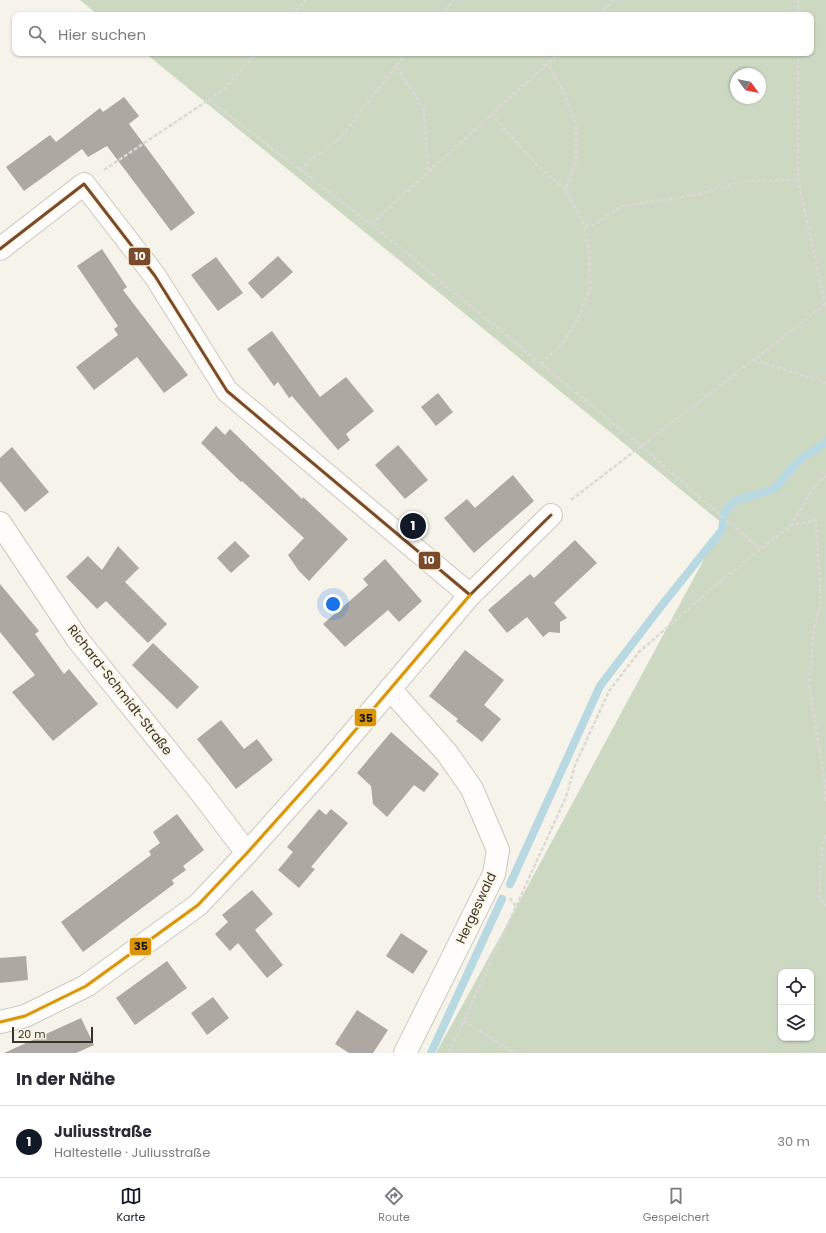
<!DOCTYPE html>
<html lang="de">
<head>
<meta charset="utf-8">
<style>
  :root { --surface:#fff; --page:#f2f2f3; --text:#2b2b33; --muted:#7c7c81; --line:#e1e1e2; --accent:#111827 }
  body { margin:0; font-family:Poppins,sans-serif; background:var(--page); color:var(--text) }
  .controls { position:absolute; right:12px; bottom:12px; display:grid; overflow:hidden; border-radius:8px; box-shadow:0 1px 3px #0004 }
  .controls button { width:36px; height:36px; display:grid; place-items:center; padding:0; border:0; border-bottom:1px solid var(--line); background:var(--surface); color:var(--text); font:20px sans-serif }
  .compass { position:absolute; left:730px; top:68px; width:36px; height:36px; border-radius:50%; background:var(--surface); box-shadow:0 1px 3px #0004; rotate:123deg }
  .scale { position:absolute; left:12px; bottom:10px; width:81px; box-sizing:border-box; padding-left:4px; border:2px solid #36332d; border-top:0; font-size:11px; line-height:14px; white-space:nowrap; color:#36332d; -webkit-text-stroke:3px #fcf5e4; paint-order:stroke }
  .you { position:absolute; left:333px; top:604px; width:14px; height:14px; margin:-10px; border:3px solid #fff; border-radius:50%; background:#1a73e8; box-shadow:0 0 0 6px #1a73e833 }
  .badge { display:grid; place-items:center; width:26px; height:26px; border-radius:50%; background:var(--accent); color:#fff; font-size:13px; font-weight:700 }
  .pin { position:absolute; translate:-50% -50%; border:2px solid #fff; box-shadow:0 1px 4px #0006 }
  .list { margin:0; padding:0; list-style:none }
  h2 { display:flex; justify-content:space-between; align-items:center; height:52px; margin:0; padding:0 16px; font-size:17px }
  h2 small { font-size:13px; font-weight:400; color:var(--muted) }
  .list li { display:grid; grid-template-columns:26px 1fr auto; gap:12px; align-items:center; box-sizing:border-box; height:72px; padding:0 16px; border-top:1px solid var(--line) }
  .list b { display:block; font-size:15px; white-space:nowrap }
  .list p { margin:0; font-size:13px; white-space:nowrap; color:var(--muted) }
  .list em { font-size:13px; font-style:normal; color:var(--muted) }
  .icon { flex:none; width:22px; height:22px; fill:none; stroke:currentColor; stroke-width:2; stroke-linecap:round; stroke-linejoin:round }
  .map { position:relative; flex:none; width:826px; height:1053px; overflow:hidden }
  .search { position:absolute; background:var(--surface); box-shadow:0 1px 3px #0004; left:12px; right:12px; top:12px; height:44px; display:flex; align-items:center; gap:10px; box-sizing:border-box; padding:0 14px; border-radius:8px; color:var(--muted); font-size:15px }
  .sheet { height:124px; background:var(--surface) }
  nav { display:flex; justify-content:space-around; align-items:center; box-sizing:border-box; height:56px; border-top:1px solid var(--line); background:var(--surface); font-size:11px; color:var(--muted) }
  nav a { display:grid; justify-items:center; gap:2px }
  nav .on { color:var(--accent) }
  .map>svg:first-child { display:block }
  .forest { fill:#ccd8c1; fill-rule:evenodd }
  .lines { fill:none; stroke-linecap:round; stroke-linejoin:round }
  .stream { stroke:#b8d8e2; stroke-width:8 }
  .building { fill:#ada9a2 }
  .minor-casing { stroke:#cbc8c1; stroke-width:24 }
  .path { stroke:#dad9d6; stroke-width:2.5; stroke-dasharray:4 2; stroke-linecap:butt }
  .minor { stroke:#fefdfc; stroke-width:22 }
  .bus-1-casing { stroke:#fcf5e4; stroke-width:6 }
  .bus-2-casing { stroke:#fcf5e4; stroke-width:6 }
  .bus-1 { stroke:#7a4b2a; stroke-width:3 }
  .bus-2 { stroke:#da9507; stroke-width:3 }
  .labels { text-anchor:middle; dominant-baseline:central; stroke-width:4; stroke-linejoin:round; paint-order:stroke }
  .street-label { font-size:13px; fill:#36332d; stroke:#fcf5e4 }
  .line-badge { stroke:#fcf5e4; stroke-width:1.5 }
  .badge-label { font-size:11px; text-anchor:middle; font-weight:bold; fill:#fff }
  .pale-badge-label { font-size:11px; text-anchor:middle; font-weight:bold; fill:#111 }
</style>
</head>
<body>
<div class="map">
<svg width="826" height="1053" viewBox="0 0 826 1053">
  <rect width="100%" height="100%" fill="#f6f3ea"/>
  <!-- forest -->
  <path class="forest" d="M80,0H826V1053H436L516,908L723,524L145,53H811V15H98ZM736,74H760V98H736ZM781,972H811V1038H781Z"/>
  <g class="lines">
    <!-- stream -->
    <g class="stream">
      <polyline points="510,884 600,686 662,605 722,530 724,514 734,501 774,489 798,461 826,442"/>
      <polyline points="431,1053 502,899"/>
    </g>
  </g>
  <!-- building -->
  <g class="building">
    <polygon points="124,97 139,116 129,124 195,213 171,231 107,146 88,157 82,149 24,191 6,167 50,135 56,142 100,108 103,112"/>
    <polygon points="102,249 127,287 123,290 188,375 164,393 137,357 94,390 76,367 118,335 114,329 118,326 77,266"/>
    <polygon points="278,256 293,272 262,299 248,283"/>
    <polygon points="216,257 243,293 218,311 191,275"/>
    <polygon points="272,331 320,397 346,377 374,411 346,434 350,440 338,450 292,396 289,398 278,382 274,386 247,349"/>
    <polygon points="438,393 453,412 436,426 421,407"/>
    <polygon points="216,426 225,435 230,429 302,499 303,497 348,539 309,581 299,571 288,555 304,538 242,481 241,482 201,443"/>
    <polygon points="398,445 428,480 405,499 375,465"/>
    <polygon points="12,447 49,492 25,512 0,481 0,458"/>
    <polygon points="513,475 534,501 474,553 444,518 467,499 475,508"/>
    <polygon points="575,540 597,563 554,603 567,618 560,622 560,633 549,632 543,637 527,617 507,633 488,610 530,574 534,578"/>
    <polygon points="235,541 250,556 231,573 217,558"/>
    <polygon points="118,546 139,568 125,582 167,624 148,643 106,601 97,609 66,577 88,556 102,570"/>
    <polygon points="385,559 422,601 399,622 388,610 345,647 323,624 368,585 363,579"/>
    <polygon points="0,584 39,631 35,634 64,674 69,669 98,704 53,741 12,692 35,675 0,632"/>
    <polygon points="153,643 199,687 177,709 132,665"/>
    <polygon points="465,650 504,680 484,705 501,719 482,742 456,721 458,719 429,696"/>
    <polygon points="221,720 244,749 257,739 273,760 236,789 197,739"/>
    <polygon points="391,732 439,774 424,792 414,785 387,817 373,804 371,786 357,773"/>
    <polygon points="319,809 326,815 331,809 348,823 311,867 315,869 299,888 278,870 293,852 287,847"/>
    <polygon points="177,814 204,850 183,866 186,870 172,880 174,884 83,952 61,922 151,855 149,851 160,843 153,832"/>
    <polygon points="252,890 273,914 255,930 283,965 267,978 238,943 230,951 215,934 228,922 222,915"/>
    <polygon points="401,933 428,951 413,974 386,956"/>
    <polygon points="26,956 28,980 0,983 0,958"/>
    <polygon points="167,961 187,988 135,1025 116,998"/>
    <polygon points="213,997 229,1018 207,1035 191,1013"/>
    <polygon points="357,1010 388,1030 373,1053 349,1053 335,1044"/>
    <polygon points="81,1018 94,1045 76,1053 4,1053"/>
  </g>
  <g class="lines">
    <!-- minor casing -->
    <g class="minor-casing">
      <g id="minor">
        <polyline points="0,249 84,184 155,276 227,391 470,595 551,515"/>
        <polyline points="0,523 78,640 199,790 247,853"/>
        <polyline points="390,689 447,753 472,789 498,850 494,874 405,1053"/>
        <polyline points="0,1022 25,1016 86,986 198,905 247,853 324,767 470,595"/>
      </g>
    </g>
    <!-- path -->
    <g class="path">
      <polyline points="292,15 306,0"/>
      <polyline points="441,15 454,0"/>
      <polyline points="598,15 614,0"/>
      <polyline points="798,15 798,0"/>
      <polyline points="407,53 396,66 424,109 428,171"/>
      <polyline points="798,53 798,180 825,305"/>
      <polyline points="209,100 371,224 641,446 760,549"/>
      <polyline points="491,114 538,166 565,189"/>
      <polyline points="299,169 340,138 396,66"/>
      <polyline points="104,170 222,91 257,53"/>
      <polyline points="371,224 559,53"/>
      <polyline points="585,226 594,225 622,206 696,195 744,181 798,180"/>
      <polyline points="754,360 826,383"/>
      <polyline points="541,364 563,343 579,317 590,288 589,252 585,226 565,189 576,163 576,125 564,93 548,64"/>
      <polyline points="571,500 826,304"/>
      <polyline points="790,526 816,520 821,603 814,627 809,686 825,783 825,799 826,802"/>
      <polyline points="826,835 822,847 819,899 826,906"/>
      <polyline points="510,898 516,907"/>
      <polyline points="464,1021 515,1053"/>
      <polyline points="449,1053 566,797 575,765 609,691 639,652 717,584 790,526 814,487 826,476"/>
    </g>
    <!-- minor -->
    <use href="#minor" class="minor"/>
    <!-- bus-1 casing -->
    <g class="bus-1-casing">
      <polyline id="bus-1" points="0,249 84,184 155,276 227,391 470,595 551,515"/>
    </g>
    <!-- bus-2 casing -->
    <g class="bus-2-casing">
      <polyline id="bus-2" points="0,1022 25,1016 86,986 198,905 247,853 324,767 470,595"/>
    </g>
    <!-- bus-1 -->
    <use href="#bus-1" class="bus-1"/>
    <!-- bus-2 -->
    <use href="#bus-2" class="bus-2"/>
  </g>
  <g class="labels">
    <!-- street labels -->
    <g class="street-label">
      <text transform="translate(120 690) rotate(52)">Richard-Schmidt-Straße</text>
      <text transform="translate(476 908) rotate(-65)">Hergeswald</text>
    </g>
  </g>
  <g class="line-badge">
    <rect x="128" y="247" width="23" height="19" rx="4" fill="#7a4b2a"/>
    <rect x="418" y="551" width="23" height="19" rx="4" fill="#7a4b2a"/>
    <rect x="354" y="708" width="23" height="19" rx="4" fill="#da9507"/>
    <rect x="129" y="937" width="23" height="19" rx="4" fill="#da9507"/>
  </g>
  <g class="badge-label">
    <text x="140" y="260">10</text>
    <text x="429" y="564">10</text>
  </g>
  <g class="pale-badge-label">
    <text x="366" y="722">35</text>
    <text x="141" y="950">35</text>
  </g>
</svg>
<div class="controls">
<button><svg class="icon" aria-label="locate" viewBox="0 0 24 24"><circle cx="12" cy="12" r="6"/><path d="M12 2v4M12 18v4M2 12h4M18 12h4"/></svg></button>
<button><svg class="icon" aria-label="layers" viewBox="0 0 24 24"><path d="M12 4l9 5-9 5-9-5zM3 14l9 5 9-5"/></svg></button>
</div>
<svg class="compass" viewBox="-18 -18 36 36"><path d="M0-13l5 13h-10z" fill="#e53935"/><path d="M0 13l5-13h-10z" fill="#7c7c81"/></svg>
<div class="scale">20 m</div>
<div class="you"></div>
<div class="pin badge" style="left:413px;top:526px">1</div>
<div class="search"><svg class="icon" aria-label="search" viewBox="0 0 24 24"><circle cx="10" cy="10" r="6"/><path d="M15 15l6 6"/></svg>Hier suchen</div>
</div>
<section class="sheet">
<h2>In der Nähe<small></small></h2>
<ul class="list">
<li><span class="badge">1</span><div><b>Juliusstraße</b><p>Haltestelle · Juliusstraße</p></div><em>30 m</em></li>
</ul>
</section>
<nav>
<a class="on"><svg class="icon" aria-label="map" viewBox="0 0 24 24"><path d="M3 6l6-2 6 2 6-2v14l-6 2-6-2-6 2zM9 4v14M15 6v14"/></svg>Karte</a>
<a><svg class="icon" aria-label="directions" viewBox="0 0 24 24"><path d="M12 3l9 9-9 9-9-9zM9 14v-3h6M13 9l2 2-2 2"/></svg>Route</a>
<a><svg class="icon" aria-label="saved" viewBox="0 0 24 24"><path d="M7 4h10v16l-5-4-5 4z"/></svg>Gespeichert</a>
</nav>
</body>
</html>
